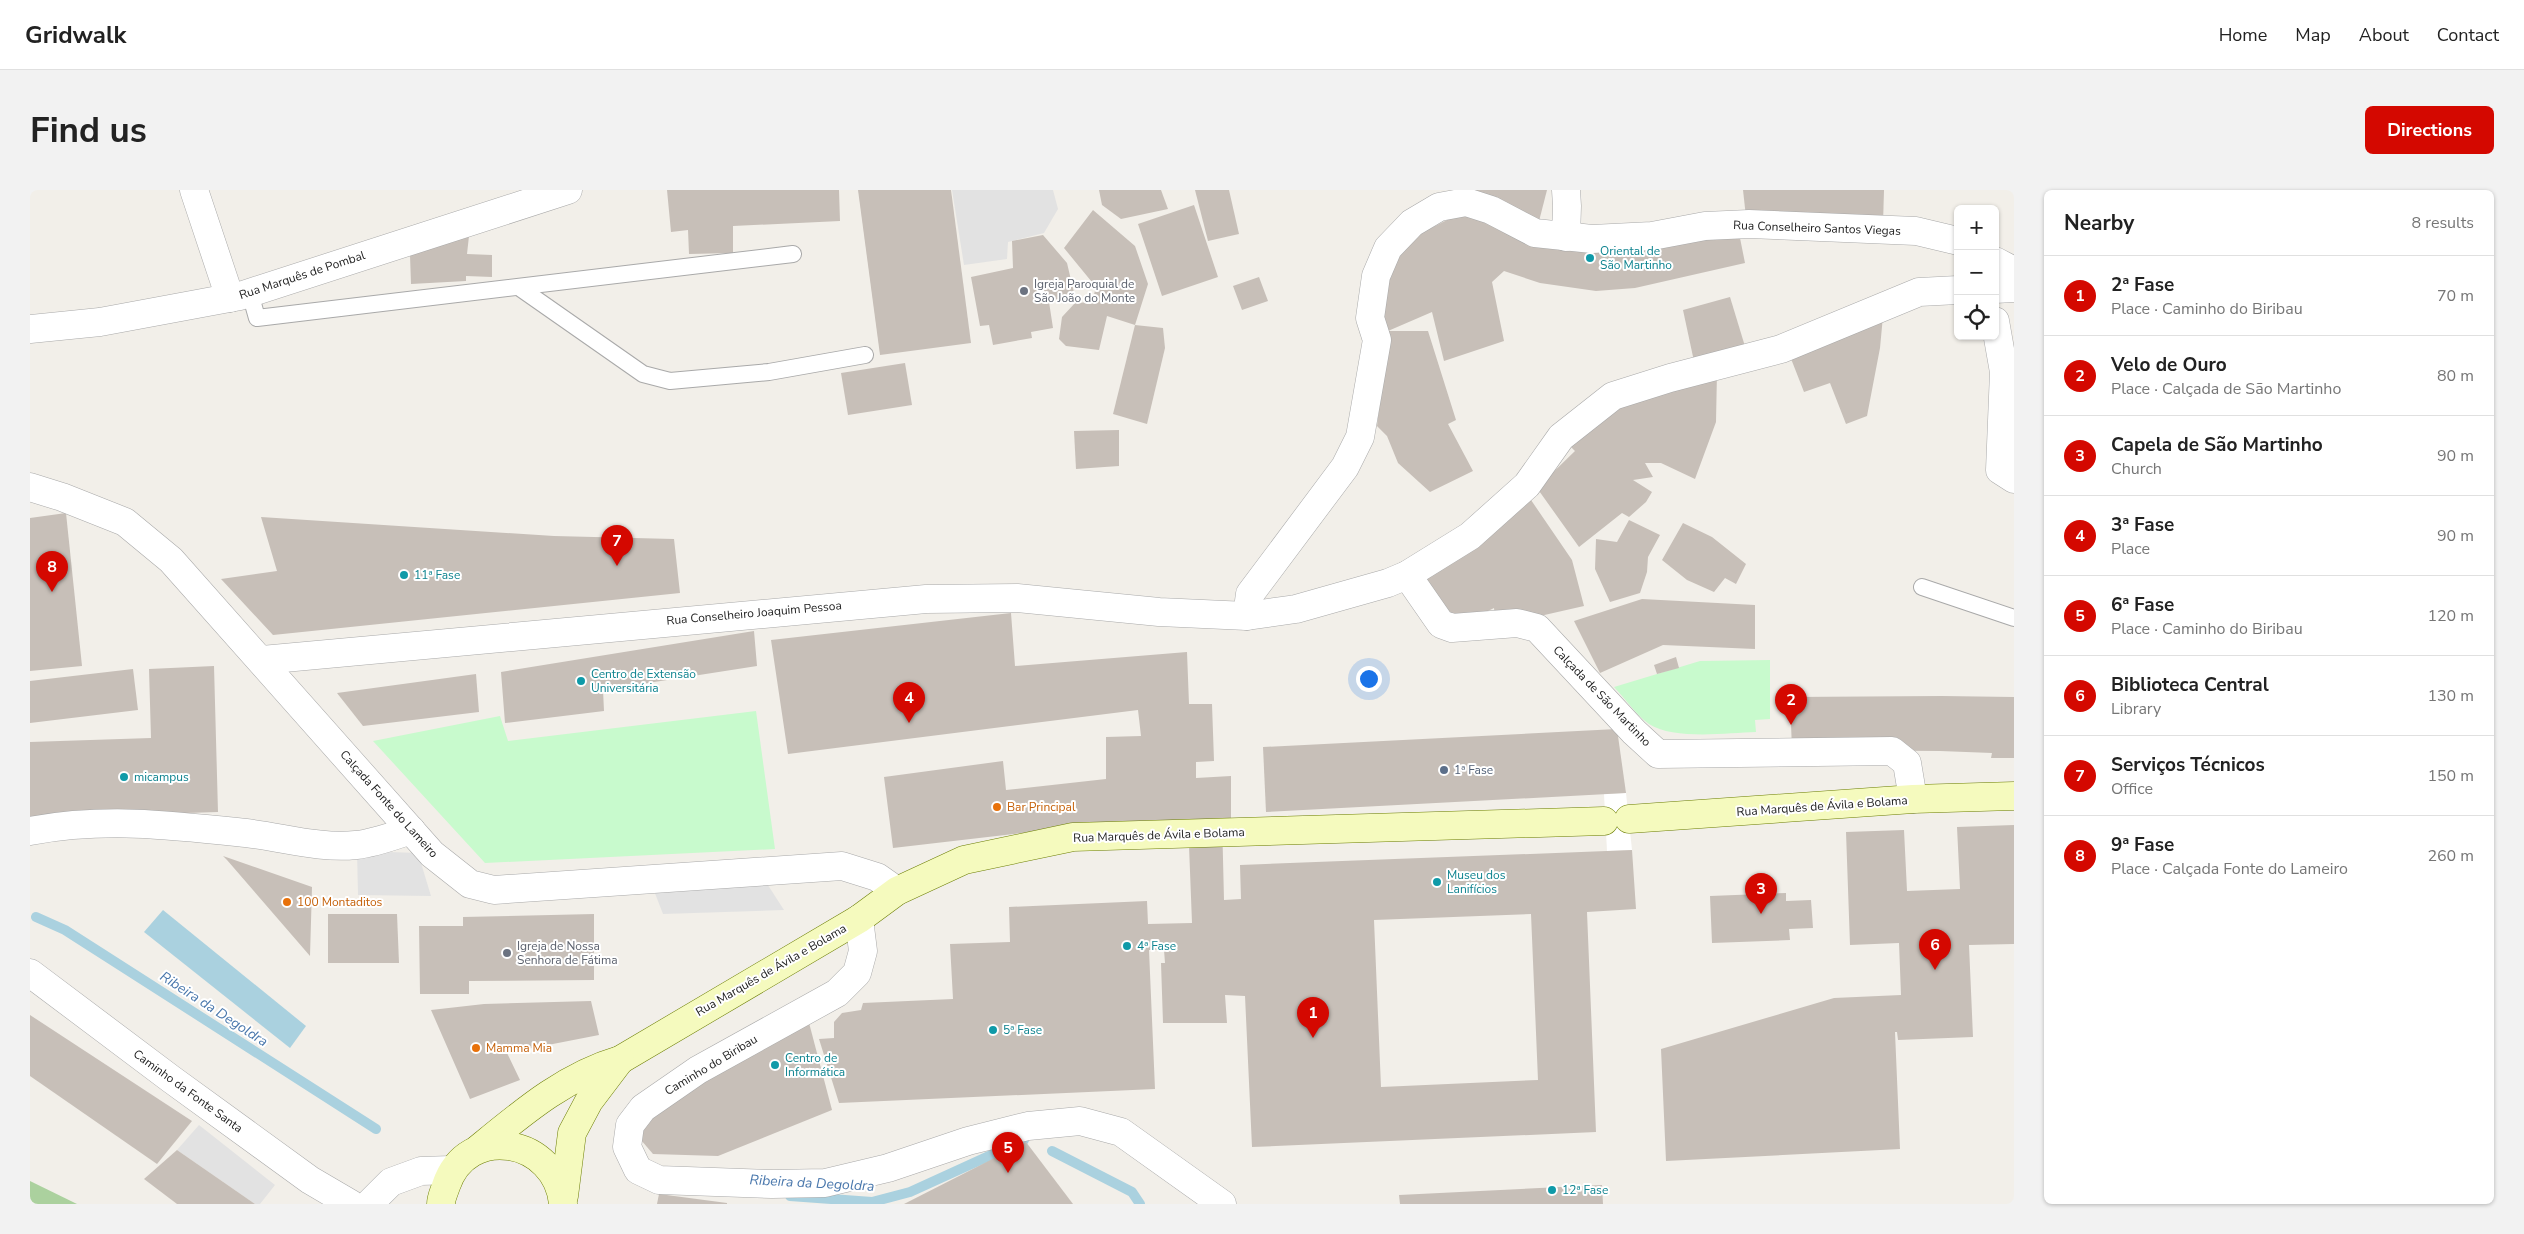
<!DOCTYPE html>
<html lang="en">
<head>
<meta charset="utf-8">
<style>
  :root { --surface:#fff; --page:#f2f2f2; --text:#222; --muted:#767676; --line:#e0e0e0; --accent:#d40800 }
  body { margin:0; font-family:"Nunito Sans",sans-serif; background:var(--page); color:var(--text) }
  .controls { position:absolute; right:15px; top:15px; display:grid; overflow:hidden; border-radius:8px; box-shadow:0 1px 4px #0004 }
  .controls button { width:45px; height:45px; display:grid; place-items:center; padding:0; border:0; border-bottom:1px solid var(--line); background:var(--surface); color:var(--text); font:25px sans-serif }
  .you { position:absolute; left:1338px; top:488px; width:18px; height:18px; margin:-12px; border:4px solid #fff; border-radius:50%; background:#1a73e8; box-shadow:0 0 0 8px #1a73e833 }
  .badge { display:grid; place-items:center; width:32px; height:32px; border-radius:50%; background:var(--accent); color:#fff; font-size:16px; font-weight:700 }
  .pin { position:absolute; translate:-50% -41px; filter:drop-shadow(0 1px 2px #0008) }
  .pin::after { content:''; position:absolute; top:26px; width:18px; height:15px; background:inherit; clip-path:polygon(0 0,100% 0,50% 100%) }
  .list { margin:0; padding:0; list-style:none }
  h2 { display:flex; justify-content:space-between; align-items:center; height:65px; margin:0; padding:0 20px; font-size:21px }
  h2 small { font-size:16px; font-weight:400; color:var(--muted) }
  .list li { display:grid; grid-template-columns:32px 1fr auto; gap:15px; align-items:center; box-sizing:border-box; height:80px; padding:0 20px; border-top:1px solid var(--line) }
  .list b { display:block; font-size:19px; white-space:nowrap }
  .list p { margin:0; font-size:16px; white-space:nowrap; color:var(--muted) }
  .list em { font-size:16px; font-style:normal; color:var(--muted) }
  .icon { flex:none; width:28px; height:28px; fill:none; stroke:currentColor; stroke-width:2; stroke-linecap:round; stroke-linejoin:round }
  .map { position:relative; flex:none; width:1984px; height:1014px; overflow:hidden; border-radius:8px }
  header { display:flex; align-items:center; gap:30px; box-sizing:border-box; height:70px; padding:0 25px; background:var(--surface); border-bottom:1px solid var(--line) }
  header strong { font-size:24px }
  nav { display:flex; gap:28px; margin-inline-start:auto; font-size:18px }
  .intro { display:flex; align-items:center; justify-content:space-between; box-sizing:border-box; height:120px; padding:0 30px }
  h1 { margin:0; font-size:35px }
  .button { padding:12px 22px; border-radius:8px; background:var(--accent); color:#fff; font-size:18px; font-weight:700 }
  main { display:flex; gap:30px; padding:0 30px }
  aside { flex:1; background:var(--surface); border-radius:8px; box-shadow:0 1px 4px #0004 }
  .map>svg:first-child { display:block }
  .forest { fill:#abd19e }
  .park { fill:#c8facd }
  .parking { fill:#e2e2e2 }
  .water { fill:#aad1df }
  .pier { fill:#fff }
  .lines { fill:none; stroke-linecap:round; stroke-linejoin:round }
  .stream { stroke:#aad1df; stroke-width:10 }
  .building { fill:#c7bfb8; fill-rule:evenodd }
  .lane-casing { stroke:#a9a9a9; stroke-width:18 }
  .street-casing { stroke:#a9a9a9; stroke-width:29 }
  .secondary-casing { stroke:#6c7e04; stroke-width:29 }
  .lane { stroke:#fff; stroke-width:16 }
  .street { stroke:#fff; stroke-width:28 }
  .secondary { stroke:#f5fabe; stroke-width:28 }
  .culture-dot { fill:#0f9aa8; stroke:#fff; stroke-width:2 }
  .worship-dot { fill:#6b7280; stroke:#fff; stroke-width:2 }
  .service-dot { fill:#5c6f8a; stroke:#fff; stroke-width:2 }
  .food-dot { fill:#e8710a; stroke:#fff; stroke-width:2 }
  .labels { text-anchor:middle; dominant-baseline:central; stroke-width:4; stroke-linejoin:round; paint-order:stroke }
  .street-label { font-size:12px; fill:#222; stroke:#fff }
  .culture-label { font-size:12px; fill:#0d838f; stroke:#fff; text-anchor:start }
  .worship-label { font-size:12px; fill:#5b616d; stroke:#fff; text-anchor:start }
  .service-label { font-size:12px; fill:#4e5e75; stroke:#fff; text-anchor:start }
  .food-label { font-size:12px; fill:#c56008; stroke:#fff; text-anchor:start }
  .water-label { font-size:14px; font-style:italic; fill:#4977ac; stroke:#fff }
</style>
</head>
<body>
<header>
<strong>Gridwalk</strong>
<nav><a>Home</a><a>Map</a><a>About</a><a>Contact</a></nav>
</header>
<div class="intro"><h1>Find us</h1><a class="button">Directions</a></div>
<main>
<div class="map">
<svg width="1984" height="1014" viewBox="0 0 1984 1014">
  <rect width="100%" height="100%" fill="#f2efe9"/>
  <!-- forest -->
  <polygon class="forest" points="0,991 47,1014 0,1014"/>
  <!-- park -->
  <g class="park">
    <path d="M1740,470V529L1725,530L1726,542C1697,543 1643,550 1619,534C1606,525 1595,508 1584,497L1670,471Z"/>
    <polygon points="726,521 745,659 455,673 343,551 470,526 478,551"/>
  </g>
  <!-- parking -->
  <g class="parking">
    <polygon points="922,0 1023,0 1028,19 1014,43 978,52 977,69 934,75"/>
    <polygon points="327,661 388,663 401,706 328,705"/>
    <polygon points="734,689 754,720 633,724 621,693"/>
    <polygon points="169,935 245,995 230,1014 225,1014 147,960"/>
  </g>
  <!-- water -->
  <polygon class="water" points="133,720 276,836 260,858 114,742"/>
  <!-- pier -->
  <polygon class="pier" points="1596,603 1602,660 1577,661 1574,604"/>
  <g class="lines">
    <!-- stream -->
    <g class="stream">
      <polyline points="6,727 35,740 346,939"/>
      <polyline points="1022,961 1102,1002 1110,1014"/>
      <polyline points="760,1006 842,1012 880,1002 994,950"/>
    </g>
  </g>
  <!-- building -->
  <g class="building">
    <polygon points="637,0 809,0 810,31 703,36 703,63 659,64 658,40 641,42"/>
    <polygon points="828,0 921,0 941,153 850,165"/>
    <polygon points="1069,0 1131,0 1138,19 1091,29 1072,15"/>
    <polygon points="1165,0 1199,0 1209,44 1178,51"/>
    <polygon points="1426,0 1517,0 1507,39"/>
    <polygon points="1713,0 1854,0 1853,34 1716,27"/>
    <polygon points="1164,15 1188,87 1132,106 1108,34"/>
    <polygon points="1063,20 1105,56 1118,94 1105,135 1077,126 1069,160 1036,156 1029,149 1032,127 1045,113 1062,112 1066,97 1034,58"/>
    <polygon points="1433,22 1480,37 1708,38 1715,73 1605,98 1566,101 1510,93 1474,81 1462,92 1474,151 1414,171 1402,122 1358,141 1343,131 1368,62 1387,45"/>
    <polygon points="1013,45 1037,73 1045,107 1019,112 1023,138 1001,142 1002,148 963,155 959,135 950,136 941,87 983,78 982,51"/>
    <polygon points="439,46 437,64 462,65 462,87 436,86 436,91 381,94 380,65"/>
    <polygon points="1229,87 1238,111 1212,120 1203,96"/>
    <polygon points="1700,107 1717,163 1665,176 1653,120"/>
    <polygon points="1853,126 1850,158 1837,226 1816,234 1800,193 1774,202 1758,161"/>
    <polygon points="1105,135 1133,138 1135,158 1117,234 1083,224"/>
    <polygon points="1358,141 1398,141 1426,230 1418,234 1443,281 1400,302 1368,273 1357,246 1347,236"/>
    <polygon points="875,173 882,215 818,225 811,183"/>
    <polygon points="1687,182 1686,232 1665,289 1631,273 1615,273 1623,287 1603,290 1622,302 1616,312 1599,327 1592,323 1549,357 1507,298 1545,261 1536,252 1576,216"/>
    <polygon points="1089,240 1089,276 1046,279 1044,241"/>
    <polygon points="1501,310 1542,370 1554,416 1510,426 1510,424 1496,424 1465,428 1464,418 1434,433 1423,433 1392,388 1457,345"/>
    <polygon points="36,323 52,476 0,481 0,328"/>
    <polygon points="231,327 524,346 644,349 650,403 243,445 191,389 247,381"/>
    <polygon points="1599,330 1630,345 1618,367 1617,382 1610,403 1580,412 1565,379 1566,349 1587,352"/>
    <polygon points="1653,333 1682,347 1716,374 1706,394 1695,388 1684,402 1657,390 1632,370"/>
    <polygon points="1612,409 1725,415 1725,459 1633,455 1570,483 1544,431"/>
    <path d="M981,423L985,476L1157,462L1159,514H1182L1184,571L1166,572V588L1201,586V628H1192L1194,710L1211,709L1210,675L1602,660L1606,719L1557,722L1566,942L1222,957L1215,806L1195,805L1197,833H1133L1131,773H1135L1134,760H1119L1125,899L809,913L789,849L804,848V832L812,823L831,820L833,813L923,809L920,754L980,752L979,717L1117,711L1118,734L1162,733L1158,630L1077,633L863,658L854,587L973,571L976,600L1076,589V547L1111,546L1108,520L758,564L741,450ZM1501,724L1508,890L1351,897L1344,730Z"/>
    <polygon points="724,441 727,476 573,500 574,521 475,533 471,482"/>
    <polygon points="1646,467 1649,478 1627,484 1624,475"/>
    <polygon points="184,476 188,622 0,628 0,552 121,548 119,479"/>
    <polygon points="103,479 108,520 0,533 0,491"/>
    <polygon points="446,484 449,522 333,536 307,503"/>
    <polygon points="1912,506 1984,507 1984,568 1961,568 1962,563 1910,561 1762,560 1760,507"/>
    <polygon points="1587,539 1596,603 1236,622 1233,557"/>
    <polygon points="1984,635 1984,754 1939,755 1943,847 1868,850 1867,842 1865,842 1870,959 1636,971 1631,859 1804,808 1871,805 1869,753 1820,755 1816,642 1874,640 1877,701 1930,699 1927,637"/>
    <polygon points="193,666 282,697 280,766 197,670"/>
    <polygon points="1756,703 1756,711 1781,710 1783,738 1759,739 1760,750 1682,753 1680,706"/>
    <polygon points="298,724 367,724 369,773 298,773"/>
    <polygon points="564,724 564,790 439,791 439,804 390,804 389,736 433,736 433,727"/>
    <polygon points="561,811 569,845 477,863 490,890 440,909 401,820 454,814"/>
    <polygon points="0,825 162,931 127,974 0,886"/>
    <polygon points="778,829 802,920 688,966 623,964 611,950 611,928"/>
    <polygon points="996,952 1043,1014 874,1014"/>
    <polygon points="147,960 225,1014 147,1014 114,989"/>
    <polygon points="1572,995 1573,1014 1370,1014 1369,1005"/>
    <polygon points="629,1004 697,1013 697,1014 627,1014"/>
  </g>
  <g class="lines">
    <!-- lane casing -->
    <g class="lane-casing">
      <g id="lane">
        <polyline points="490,98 613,184 640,191 739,182 835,165"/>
        <polyline points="220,103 227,128 763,64"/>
        <polyline points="1892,397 1984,428"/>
      </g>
    </g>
    <!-- street casing -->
    <g class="street-casing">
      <g id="street">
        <polyline points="164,0 200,108"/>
        <polyline points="1536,0 1537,16 1536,47"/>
        <polyline points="1965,71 1984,81"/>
        <polyline points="1965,99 1984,98"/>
        <polyline points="1965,131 1974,182 1970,280 1984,289"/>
        <polyline points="0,139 70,132 210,106 538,0"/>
        <polyline points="0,297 32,307 95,332 141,370 402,664 440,694 464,700 812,676 847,687 867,701"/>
        <polyline points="1377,385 1411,434 1422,438 1487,433 1507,438 1604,542 1628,564 1862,561 1877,573 1883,609"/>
        <polyline points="1217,426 1220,404 1315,277 1330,247 1347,150 1340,128 1346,86 1358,58 1382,33 1409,17 1436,12 1461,20 1505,43 1562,49 1622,46 1675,36 1719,34 1886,41 1928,51"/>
        <polyline points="232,470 896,409 987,408 1129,422 1217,426 1266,419 1358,393 1377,385 1440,346 1497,295 1531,247 1583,206 1640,188 1751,159 1889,102 1928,100"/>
        <path d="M0,641C75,627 142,635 216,643C252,647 290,659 326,655C345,653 363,646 381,640"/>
        <polyline points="829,729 833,761 827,783 807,803 668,880 613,918 600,935 597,957 608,980 629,990 742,994 795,993 858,978 938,951 998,936 1050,931 1091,942 1192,1014"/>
        <polyline points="0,783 141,889 280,990 321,1014"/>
        <polyline points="339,1014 361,992 391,981 421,980"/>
      </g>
    </g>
    <!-- secondary casing -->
    <g class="secondary-casing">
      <g id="secondary">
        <polyline points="1599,629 1883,609 1984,606"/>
        <path d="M448,959C492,923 535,886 590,870L829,729L867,701L934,670L1043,647L1574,631"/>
        <polyline points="534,1006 542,943 559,911 590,870"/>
        <path d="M411,1014C411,1008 414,1002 416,996C437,932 527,948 533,1014"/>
      </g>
    </g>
    <!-- lane -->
    <use href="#lane" class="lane"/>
    <!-- street -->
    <use href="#street" class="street"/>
    <!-- secondary -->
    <use href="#secondary" class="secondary"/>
  </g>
  <!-- markers -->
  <g class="culture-dot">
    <circle cx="1560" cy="68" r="5"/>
    <circle cx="374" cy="385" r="5"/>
    <circle cx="551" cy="491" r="5"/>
    <circle cx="94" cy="587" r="5"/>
    <circle cx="1407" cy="692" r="5"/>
    <circle cx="1097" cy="756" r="5"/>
    <circle cx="963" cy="840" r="5"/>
    <circle cx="745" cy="875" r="5"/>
    <circle cx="1522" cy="1000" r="5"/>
  </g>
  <g class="worship-dot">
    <circle cx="994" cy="101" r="5"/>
    <circle cx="477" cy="763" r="5"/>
  </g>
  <circle class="service-dot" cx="1414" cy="580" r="5"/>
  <g class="food-dot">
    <circle cx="967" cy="617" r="5"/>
    <circle cx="257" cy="712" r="5"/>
    <circle cx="446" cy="858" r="5"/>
  </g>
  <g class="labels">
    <!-- street labels -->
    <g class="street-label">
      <text transform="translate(1787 38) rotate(2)">Rua Conselheiro Santos Viegas</text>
      <text transform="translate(272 85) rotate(-18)">Rua Marquês de Pombal</text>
      <text transform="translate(724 423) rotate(-5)">Rua Conselheiro Joaquim Pessoa</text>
      <text transform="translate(1572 506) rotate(46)">Calçada de São Martinho</text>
      <text transform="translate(359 614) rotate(48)">Calçada Fonte do Lameiro</text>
      <text transform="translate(1792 616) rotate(-4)">Rua Marquês de Ávila e Bolama</text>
      <text transform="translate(1129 645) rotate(-2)">Rua Marquês de Ávila e Bolama</text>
      <text transform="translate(741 780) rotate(-30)">Rua Marquês de Ávila e Bolama</text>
      <text transform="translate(681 875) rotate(-31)">Caminho do Biribau</text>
      <text transform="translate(158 901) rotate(36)">Caminho da Fonte Santa</text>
    </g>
    <!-- culture labels -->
    <g class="culture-label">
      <text x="1570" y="61">Oriental de<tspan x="1570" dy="14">São Martinho</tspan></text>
      <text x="384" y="385">11ª Fase</text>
      <text x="561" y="484">Centro de Extensão<tspan x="561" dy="14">Universitária</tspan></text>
      <text x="104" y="587">micampus</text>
      <text x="1417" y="685">Museu dos<tspan x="1417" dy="14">Lanifícios</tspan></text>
      <text x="1107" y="756">4ª Fase</text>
      <text x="973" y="840">5ª Fase</text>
      <text x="755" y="868">Centro de<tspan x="755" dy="14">Informática</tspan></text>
      <text x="1532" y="1000">12ª Fase</text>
    </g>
    <!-- worship labels -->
    <g class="worship-label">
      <text x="1004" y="94">Igreja Paroquial de<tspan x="1004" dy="14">São João do Monte</tspan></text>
      <text x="487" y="756">Igreja de Nossa<tspan x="487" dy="14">Senhora de Fátima</tspan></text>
    </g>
    <!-- service labels -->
    <g class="service-label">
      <text x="1424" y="580">1ª Fase</text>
    </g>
    <!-- food labels -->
    <g class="food-label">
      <text x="977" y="617">Bar Principal</text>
      <text x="267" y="712">100 Montaditos</text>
      <text x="456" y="858">Mamma Mia</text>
    </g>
    <!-- water labels -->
    <g class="water-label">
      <text transform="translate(184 819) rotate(33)">Ribeira da Degoldra</text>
      <text transform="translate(782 993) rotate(3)">Ribeira da Degoldra</text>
    </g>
  </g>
</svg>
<div class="controls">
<button>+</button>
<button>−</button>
<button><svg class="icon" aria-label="locate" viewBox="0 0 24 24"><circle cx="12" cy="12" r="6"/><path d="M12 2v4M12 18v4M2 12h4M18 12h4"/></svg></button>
</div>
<div class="you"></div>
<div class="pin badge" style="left:1283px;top:848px">1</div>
<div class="pin badge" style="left:1761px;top:535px">2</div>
<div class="pin badge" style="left:1731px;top:724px">3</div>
<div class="pin badge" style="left:879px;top:533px">4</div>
<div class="pin badge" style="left:978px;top:983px">5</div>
<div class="pin badge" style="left:1905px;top:780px">6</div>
<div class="pin badge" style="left:587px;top:376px">7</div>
<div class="pin badge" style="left:22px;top:402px">8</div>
</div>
<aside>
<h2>Nearby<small>8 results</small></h2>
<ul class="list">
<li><span class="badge">1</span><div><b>2ª Fase</b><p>Place · Caminho do Biribau</p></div><em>70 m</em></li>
<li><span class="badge">2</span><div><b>Velo de Ouro</b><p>Place · Calçada de São Martinho</p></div><em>80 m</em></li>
<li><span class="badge">3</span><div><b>Capela de São Martinho</b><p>Church</p></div><em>90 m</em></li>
<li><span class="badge">4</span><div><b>3ª Fase</b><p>Place</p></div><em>90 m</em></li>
<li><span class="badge">5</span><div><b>6ª Fase</b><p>Place · Caminho do Biribau</p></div><em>120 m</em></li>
<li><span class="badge">6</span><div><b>Biblioteca Central</b><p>Library</p></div><em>130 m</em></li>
<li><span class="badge">7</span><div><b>Serviços Técnicos</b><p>Office</p></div><em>150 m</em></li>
<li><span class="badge">8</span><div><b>9ª Fase</b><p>Place · Calçada Fonte do Lameiro</p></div><em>260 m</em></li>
</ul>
</aside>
</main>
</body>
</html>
